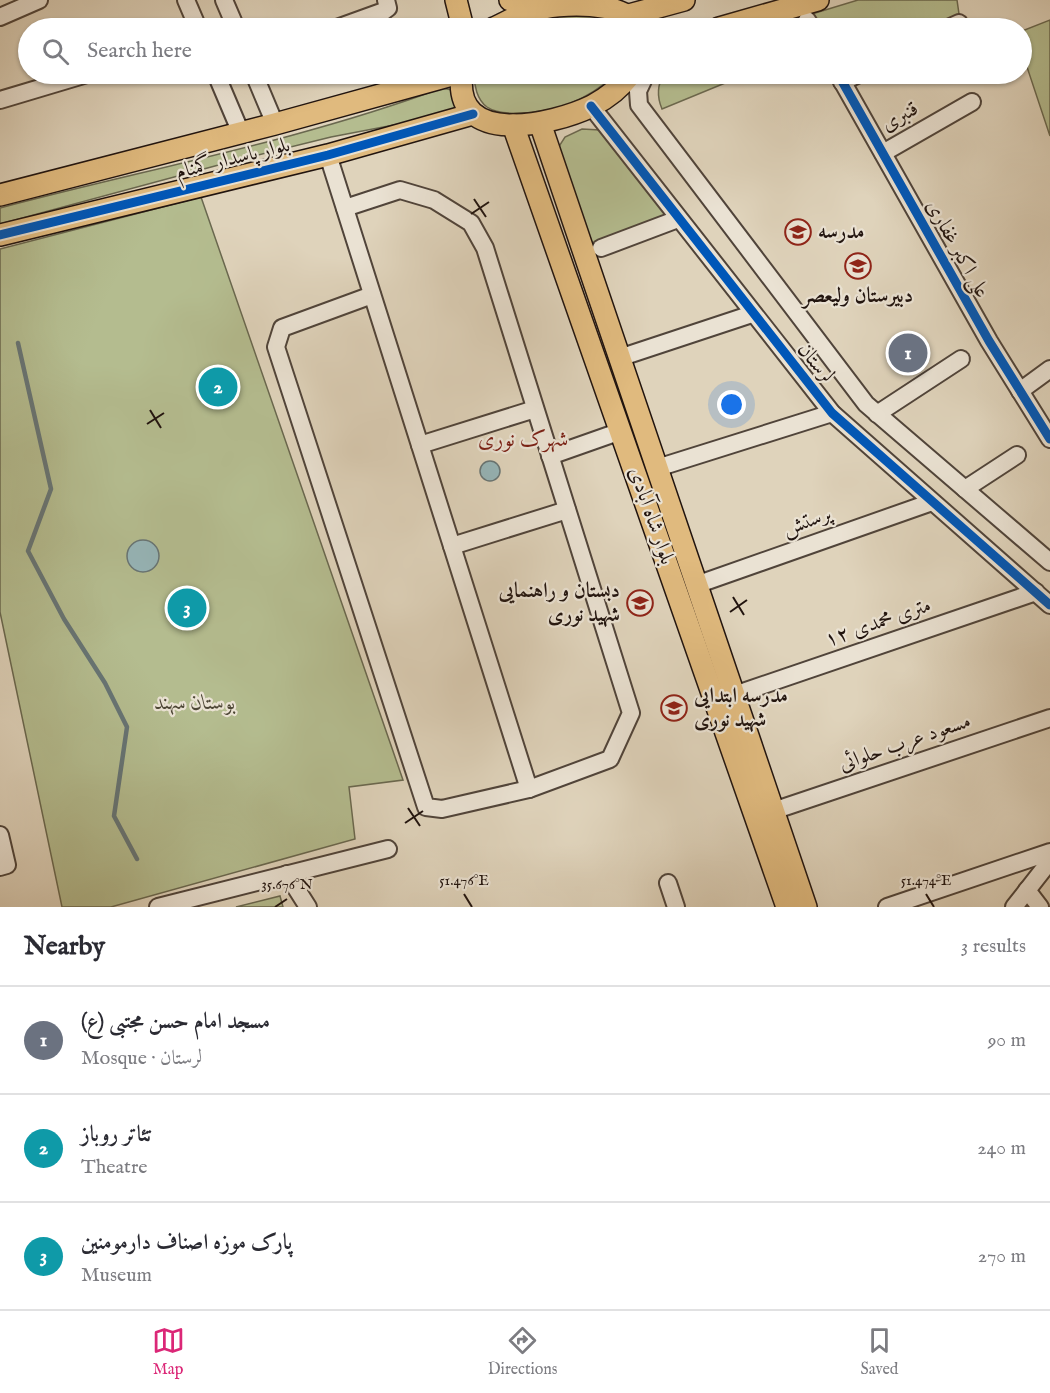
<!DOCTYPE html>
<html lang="en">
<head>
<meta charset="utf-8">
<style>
  :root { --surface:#fff; --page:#f2f2f3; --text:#2b2b33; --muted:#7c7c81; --line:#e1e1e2; --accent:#db2777 }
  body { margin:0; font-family:"IM FELL English",Amiri,serif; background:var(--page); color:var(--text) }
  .you { position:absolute; left:732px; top:405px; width:21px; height:21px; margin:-15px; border:4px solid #fff; border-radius:50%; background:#1a73e8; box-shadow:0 0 0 9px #1a73e833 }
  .badge { display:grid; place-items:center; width:39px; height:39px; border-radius:50%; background:var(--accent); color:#fff; font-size:20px; font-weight:700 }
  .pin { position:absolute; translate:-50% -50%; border:3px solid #fff; box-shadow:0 2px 6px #0006 }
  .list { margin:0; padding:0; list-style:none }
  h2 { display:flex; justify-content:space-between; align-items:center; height:78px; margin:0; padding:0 24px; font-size:26px }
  h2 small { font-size:20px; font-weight:400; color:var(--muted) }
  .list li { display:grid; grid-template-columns:39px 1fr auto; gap:18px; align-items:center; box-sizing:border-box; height:108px; padding:0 24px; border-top:2px solid var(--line) }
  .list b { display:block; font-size:22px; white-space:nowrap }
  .list p { margin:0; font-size:20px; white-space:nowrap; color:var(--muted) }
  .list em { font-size:20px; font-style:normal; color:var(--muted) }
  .icon { flex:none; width:33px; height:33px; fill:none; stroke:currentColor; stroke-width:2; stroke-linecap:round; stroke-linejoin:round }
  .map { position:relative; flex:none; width:1050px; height:907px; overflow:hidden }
  .search { position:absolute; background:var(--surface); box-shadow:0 2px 4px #0004; left:18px; right:18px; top:18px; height:66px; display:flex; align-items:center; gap:15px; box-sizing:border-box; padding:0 21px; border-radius:33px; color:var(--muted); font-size:22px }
  .sheet { height:402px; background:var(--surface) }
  nav { display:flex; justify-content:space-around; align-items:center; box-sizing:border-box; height:84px; border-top:2px solid var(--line); background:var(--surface); font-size:16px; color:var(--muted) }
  nav a { display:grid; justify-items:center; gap:3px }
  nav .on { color:var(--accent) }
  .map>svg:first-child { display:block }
  .green { fill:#b4bc8f; stroke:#6a684f; stroke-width:1.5 }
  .water { fill:#96b6b9; stroke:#677575; stroke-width:1.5 }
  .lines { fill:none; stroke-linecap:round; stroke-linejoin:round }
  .stream { stroke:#677575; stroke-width:4.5 }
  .minor-casing { stroke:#50443a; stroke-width:20 }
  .major-casing { stroke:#21140f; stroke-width:24 }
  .minor { stroke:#eae2d3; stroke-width:16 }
  .major { stroke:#e0ba7e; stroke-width:21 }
  .cycleway-casing { stroke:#eae2d3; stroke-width:13 }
  .cycleway { stroke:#0057b8; stroke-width:9 }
  .ticks { fill:none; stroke:#21140f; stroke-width:2 }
  .labels { text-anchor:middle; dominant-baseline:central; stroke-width:4.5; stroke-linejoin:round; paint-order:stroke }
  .street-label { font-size:21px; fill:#21140f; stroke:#eae2d3 }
  .poi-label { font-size:21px; font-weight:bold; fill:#21140f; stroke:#eae2d3; text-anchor:start }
  .park-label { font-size:21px; font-style:italic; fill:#4d4635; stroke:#eae2d3 }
  .neighbourhood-label { font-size:22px; fill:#7a1f14; stroke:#eae2d3 }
  .ticks-label { font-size:15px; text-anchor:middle; fill:#21140f; stroke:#eae2d3; stroke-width:4.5; stroke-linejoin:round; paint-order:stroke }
</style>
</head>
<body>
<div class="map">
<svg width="1050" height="907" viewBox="0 0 1050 907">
  <rect width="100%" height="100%" fill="#dfd3bb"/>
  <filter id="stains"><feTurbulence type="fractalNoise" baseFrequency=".00333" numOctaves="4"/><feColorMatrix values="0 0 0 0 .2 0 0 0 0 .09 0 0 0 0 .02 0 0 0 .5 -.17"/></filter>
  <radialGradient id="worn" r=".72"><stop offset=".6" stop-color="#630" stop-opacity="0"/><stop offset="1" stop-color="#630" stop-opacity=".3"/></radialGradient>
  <!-- green -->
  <g class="green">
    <polygon points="858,0 957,0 960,21 945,28 820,28 812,14"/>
    <path d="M574,14C592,16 606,17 621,28H518L542,19Z"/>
    <polygon points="1050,20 1050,136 1022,52 1022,31"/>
    <path d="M474,74H616C603,86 586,97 569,104C551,111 505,119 487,107C477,100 474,85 474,74Z"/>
    <path d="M664,74H747L662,109C657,97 657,85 664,74Z"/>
    <path d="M442,88L457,91L462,112L331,137L226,163L0,224V208C147,169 299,141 442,88Z"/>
    <polygon points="582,129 600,130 671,216 585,248 556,151 565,137"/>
    <polygon points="201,197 403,780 349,787 355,839 111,907 62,907 0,612 0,249"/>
    <polygon points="280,896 283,907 236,907"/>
  </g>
  <!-- water -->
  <g class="water">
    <circle cx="490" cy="471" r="10"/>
    <circle cx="143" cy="556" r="16"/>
  </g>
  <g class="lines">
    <!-- stream -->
    <polyline class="stream" points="18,343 51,489 28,551 64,619 105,683 127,727 114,816 137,859"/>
    <!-- minor casing -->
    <g class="minor-casing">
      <g id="minor">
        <polyline points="186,0 198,28"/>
        <polyline points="224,0 236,28"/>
        <polyline points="0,17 39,0"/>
        <polyline points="807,20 812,28"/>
        <polyline points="337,28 384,11 388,8 386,0"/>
        <polyline points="948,28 959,23"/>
        <polyline points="216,74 241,133"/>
        <polyline points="254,74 275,124"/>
        <polyline points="646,74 638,91 639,105 866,404 1050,562"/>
        <polyline points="838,74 989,341 1050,439"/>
        <polyline points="842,82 859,74"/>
        <polyline points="0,100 87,74"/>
        <polyline points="591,106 832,413 1050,605"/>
        <polyline points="883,153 972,102"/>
        <polyline points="328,155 529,789"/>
        <polyline points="345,208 400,190 434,200 471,223 485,248 631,713 610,759 529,789 442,809 426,807 276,347 282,328 372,295"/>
        <polyline points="601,248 678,219"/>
        <polyline points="619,358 752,314"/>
        <polyline points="1020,391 1050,369"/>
        <polyline points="877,414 961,359"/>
        <polyline points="420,445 535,409"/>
        <polyline points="550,456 621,431"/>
        <polyline points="657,468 832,413"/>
        <polyline points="965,489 1017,455"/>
        <polyline points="452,546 567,510"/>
        <polyline points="696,585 932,502"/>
        <polyline points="734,695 1036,592"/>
        <polyline points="773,811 1050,718"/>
        <polyline points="0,835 7,865 0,867"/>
        <polyline points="287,874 308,907"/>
        <polyline points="668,883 676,907"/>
        <polyline points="1027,890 1040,907"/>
        <polyline points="158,907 388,849"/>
        <polyline points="887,907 1050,852"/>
        <polyline points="1014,907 1050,861"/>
      </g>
    </g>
    <!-- major casing -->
    <g class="major-casing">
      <g id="major">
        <polyline points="456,0 463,28"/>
        <polyline points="510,0 543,5"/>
        <polyline points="629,15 684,0"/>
        <path d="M494,28C507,22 519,15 532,11C560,2 625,0 639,28"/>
        <polyline points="719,28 818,0"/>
        <path d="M462,74C452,148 553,125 592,106C607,98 621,87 631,74"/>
        <polyline points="540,123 806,907"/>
        <polyline points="513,125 787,907"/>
        <polyline points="0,195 275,124 456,74"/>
        <polyline points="0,235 328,155 473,114"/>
      </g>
    </g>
    <!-- minor -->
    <use href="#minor" class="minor"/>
    <!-- major -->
    <use href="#major" class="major"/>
    <!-- cycleway casing -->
    <g class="cycleway-casing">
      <g id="cycleway">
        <polyline points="838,74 989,341 1050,439"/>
        <polyline points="591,106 832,413 1050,605"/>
        <polyline points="0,235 328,155 473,114"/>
      </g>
    </g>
    <!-- cycleway -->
    <use href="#cycleway" class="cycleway"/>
  </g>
  <!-- ticks -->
  <path class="ticks" d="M474,199L486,217M471,214L489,202M150,410L161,428M147,424L164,413M733,597L744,615M730,612L747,600M408,808L420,826M405,823L423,811M464,894L472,907M926,894L934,907M275,907L287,899"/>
  <!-- icons -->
  <defs>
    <g id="school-ring" transform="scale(1.35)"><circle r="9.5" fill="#eae2d3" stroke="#8f2418" stroke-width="1.5"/><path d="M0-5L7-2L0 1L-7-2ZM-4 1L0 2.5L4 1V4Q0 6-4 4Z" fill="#8f2418"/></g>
  </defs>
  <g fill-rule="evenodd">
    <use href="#school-ring" x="798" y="232"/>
    <use href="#school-ring" x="858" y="266"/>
    <use href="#school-ring" x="640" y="603"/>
    <use href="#school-ring" x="674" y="708"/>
  </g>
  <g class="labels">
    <!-- street labels -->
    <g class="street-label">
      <text transform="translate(900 117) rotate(-30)">قنبری</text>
      <text transform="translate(233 159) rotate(-14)">بلوار پاسدار گمنام</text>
      <text transform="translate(957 249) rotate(61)">علی اکبر غفاری</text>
      <text transform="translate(815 363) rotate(51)">لرستان</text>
      <text transform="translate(651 516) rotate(71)">بلوار شاه آبادی</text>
      <text transform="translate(807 522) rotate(-19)">پرستش</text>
      <text transform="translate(878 623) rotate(-19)">۱۲ متری محمدی</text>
      <text transform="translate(905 743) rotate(-19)">مسعود عرب حلوائی</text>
    </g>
    <!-- poi labels -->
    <g class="poi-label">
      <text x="818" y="232">مدرسه</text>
      <text x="858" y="296" text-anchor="middle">دبیرستان ولیعصر</text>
      <text x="620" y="591" text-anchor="end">دبستان و راهنمایی<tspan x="620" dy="24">شهید نوری</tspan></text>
      <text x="694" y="696">مدرسه ابتدایی<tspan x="694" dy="24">شهید نوری</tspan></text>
    </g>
    <!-- park labels -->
    <g class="park-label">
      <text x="195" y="703">بوستان سهند</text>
    </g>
    <!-- neighbourhood labels -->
    <g class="neighbourhood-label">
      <text x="523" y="440">شهرک نوری</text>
    </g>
  </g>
  <g class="ticks-label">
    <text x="464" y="885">51.476°E</text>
    <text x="926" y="885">51.474°E</text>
    <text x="287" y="889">35.676°N</text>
  </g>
  <rect width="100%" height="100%" filter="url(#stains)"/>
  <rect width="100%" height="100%" fill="url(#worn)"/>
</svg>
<div class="you"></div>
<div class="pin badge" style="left:908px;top:353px;background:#6b7280">1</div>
<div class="pin badge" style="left:218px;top:387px;background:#0f9aa8">2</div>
<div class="pin badge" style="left:187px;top:608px;background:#0f9aa8">3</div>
<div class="search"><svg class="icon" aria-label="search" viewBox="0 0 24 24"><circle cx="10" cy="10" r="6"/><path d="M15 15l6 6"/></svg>Search here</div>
</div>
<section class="sheet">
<h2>Nearby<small>3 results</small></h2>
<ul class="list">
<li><span class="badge" style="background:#6b7280">1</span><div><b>مسجد امام حسن مجتبی (ع)</b><p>Mosque · لرستان</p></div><em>90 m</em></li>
<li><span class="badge" style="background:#0f9aa8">2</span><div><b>تئاتر روباز</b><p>Theatre</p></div><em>240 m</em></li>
<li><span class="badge" style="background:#0f9aa8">3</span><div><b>پارک موزه اصناف دارمومنین</b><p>Museum</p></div><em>270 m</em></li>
</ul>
</section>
<nav>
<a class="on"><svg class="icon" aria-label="map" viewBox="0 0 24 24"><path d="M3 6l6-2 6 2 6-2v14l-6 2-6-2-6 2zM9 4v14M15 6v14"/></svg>Map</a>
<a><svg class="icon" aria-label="directions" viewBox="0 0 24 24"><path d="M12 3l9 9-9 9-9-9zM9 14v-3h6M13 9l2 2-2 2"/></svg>Directions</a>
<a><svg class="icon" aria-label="saved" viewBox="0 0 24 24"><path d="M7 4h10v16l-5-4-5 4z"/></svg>Saved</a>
</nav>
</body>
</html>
